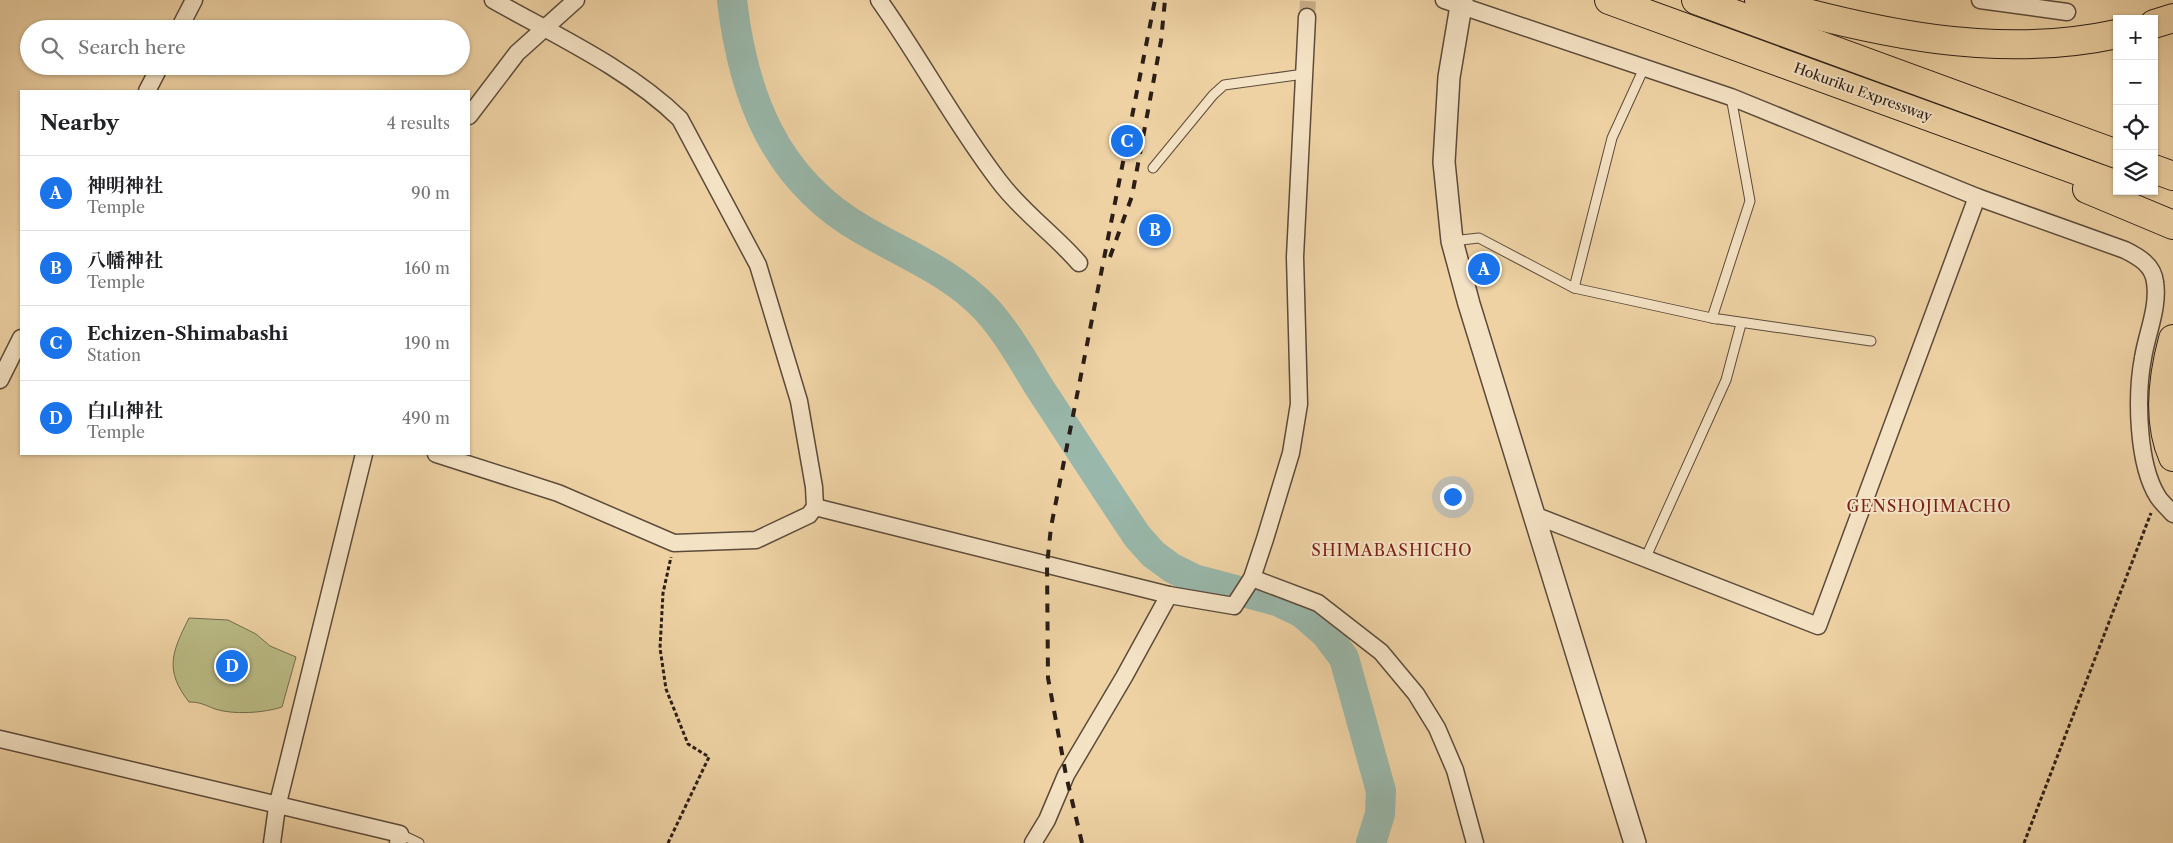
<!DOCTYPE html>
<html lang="en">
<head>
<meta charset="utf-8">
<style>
  :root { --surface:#fff; --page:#f2f2f2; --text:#202124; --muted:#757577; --line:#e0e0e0; --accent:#1a73e8 }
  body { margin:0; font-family:"Libre Caslon Text","Noto Serif JP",serif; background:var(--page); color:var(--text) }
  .controls { position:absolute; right:15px; top:15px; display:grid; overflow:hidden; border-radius:0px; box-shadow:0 1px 4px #0004 }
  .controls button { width:45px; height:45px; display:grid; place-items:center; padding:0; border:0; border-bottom:1px solid var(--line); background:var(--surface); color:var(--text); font:25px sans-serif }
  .you { position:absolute; left:1452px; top:496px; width:18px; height:18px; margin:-12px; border:4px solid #fff; border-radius:50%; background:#1a73e8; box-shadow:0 0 0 8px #1a73e833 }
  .badge { display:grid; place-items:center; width:32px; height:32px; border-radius:50%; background:var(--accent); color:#fff; font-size:16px; font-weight:700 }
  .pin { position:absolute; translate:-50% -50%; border:2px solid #fff; box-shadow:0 1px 5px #0006 }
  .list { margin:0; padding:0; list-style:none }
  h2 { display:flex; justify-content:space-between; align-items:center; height:65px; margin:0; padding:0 20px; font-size:21px }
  h2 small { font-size:16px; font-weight:400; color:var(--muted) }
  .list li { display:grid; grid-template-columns:32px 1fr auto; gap:15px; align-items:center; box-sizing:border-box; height:75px; padding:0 20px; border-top:1px solid var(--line) }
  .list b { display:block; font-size:19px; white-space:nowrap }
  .list p { margin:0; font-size:16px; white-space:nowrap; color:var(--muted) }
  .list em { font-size:16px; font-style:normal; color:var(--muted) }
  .icon { flex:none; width:28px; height:28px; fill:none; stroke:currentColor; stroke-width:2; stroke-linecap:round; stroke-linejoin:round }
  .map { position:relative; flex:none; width:2173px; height:843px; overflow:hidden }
  .search { position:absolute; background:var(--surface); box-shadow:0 1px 4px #0004; left:20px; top:20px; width:450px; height:55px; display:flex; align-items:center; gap:12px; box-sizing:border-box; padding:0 18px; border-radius:28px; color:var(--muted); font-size:19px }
  .panel { position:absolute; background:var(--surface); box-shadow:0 1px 4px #0004; left:20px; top:90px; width:450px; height:365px; border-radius:0px }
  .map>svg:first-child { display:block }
  .green { fill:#babb85; stroke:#726c4e }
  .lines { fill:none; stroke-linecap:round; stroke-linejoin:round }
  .river { stroke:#99b7aa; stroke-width:30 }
  .minor-tunnel { stroke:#c7ae88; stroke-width:16; stroke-dasharray:16 8; stroke-linecap:butt }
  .service-casing { stroke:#5c4b3a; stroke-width:11 }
  .minor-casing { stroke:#5c4b3a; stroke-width:19 }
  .tertiary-casing { stroke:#5c4b3a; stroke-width:24 }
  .motorway-casing { stroke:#2b1e16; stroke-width:30 }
  .path { stroke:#2b1e16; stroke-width:3; stroke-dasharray:4 2.5; stroke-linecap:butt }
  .service { stroke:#f4e2c4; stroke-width:9 }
  .minor { stroke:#f4e2c4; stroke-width:16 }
  .tertiary { stroke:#f4e2c4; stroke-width:21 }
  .motorway { stroke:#eed2a4; stroke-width:28 }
  .rail { stroke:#2b1e16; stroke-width:4; stroke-dasharray:9 9; stroke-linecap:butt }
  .labels { text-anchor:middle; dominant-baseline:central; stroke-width:4; stroke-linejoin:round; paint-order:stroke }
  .street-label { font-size:14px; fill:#2b1e16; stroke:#f4e2c4 }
  .quarter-label { font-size:16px; letter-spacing:1px; fill:#7a1f14; stroke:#f4e2c4 }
</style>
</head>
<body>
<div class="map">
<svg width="2173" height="843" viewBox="0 0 2173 843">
  <rect width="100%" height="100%" fill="#eed2a4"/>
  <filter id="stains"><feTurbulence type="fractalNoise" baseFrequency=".004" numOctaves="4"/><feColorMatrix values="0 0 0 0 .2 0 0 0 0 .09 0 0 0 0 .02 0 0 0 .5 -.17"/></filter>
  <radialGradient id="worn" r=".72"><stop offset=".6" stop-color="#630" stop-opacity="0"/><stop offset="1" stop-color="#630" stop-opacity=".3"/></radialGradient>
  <!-- green -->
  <path class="green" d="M189,618L228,620L256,634L270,646L296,657L282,707C264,713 233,715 215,709C205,705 200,702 189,702C164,670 172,652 189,618Z"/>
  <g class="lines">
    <!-- river -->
    <path class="river" d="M732,0C743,96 775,180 863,230C906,255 951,272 986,309C1007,332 1023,361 1039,387C1072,437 1104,487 1137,536L1153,554L1172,568L1194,579L1277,601L1302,613L1326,634L1344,658L1381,791L1380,814L1371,843"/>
    <!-- minor-tunnel -->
    <polyline class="minor-tunnel" points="1307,17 1308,0"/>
    <!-- service casing -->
    <g class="service-casing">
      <g id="service">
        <polyline points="1731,97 1750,201 1712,318 1871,341"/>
        <polyline points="1153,168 1213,95 1224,85 1304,74"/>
        <polyline points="1452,241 1479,238 1574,288 1716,319"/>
        <polyline points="1574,288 1612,138 1644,68"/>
        <polyline points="1646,557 1726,380 1741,324"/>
        <polyline points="400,834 419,843"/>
      </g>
    </g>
    <!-- minor casing -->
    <g class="minor-casing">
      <g id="minor">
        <path d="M879,0C921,59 955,124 999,181C1022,212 1054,234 1079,263"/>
        <path d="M1444,0L1731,97L1977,197L2125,250C2139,257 2153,265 2155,282C2159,307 2147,333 2143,358C2136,395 2137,464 2158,497C2162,503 2168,508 2173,514"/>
        <polyline points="1980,0 2067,12"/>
        <polyline points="179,29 194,0"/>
        <polyline points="147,91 160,66"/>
        <polyline points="469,116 517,53 576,0"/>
        <polyline points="0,380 21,338"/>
        <path d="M436,454L558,493L674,543L756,540L809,515L815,507L814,487L799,401L758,265L680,119C629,69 555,35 493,0"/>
        <polyline points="815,507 1169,595 1234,606 1252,578 1265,539 1291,453 1299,404 1295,257 1307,17"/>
        <polyline points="1534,515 1818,626 1977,197"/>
        <polyline points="1252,578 1318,603 1381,652 1416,694 1437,728 1455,770 1475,843"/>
        <polyline points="0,739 400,834 398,843"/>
        <polyline points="272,843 277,807 364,454"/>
        <polyline points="1033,843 1047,820 1066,775 1124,677 1169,595"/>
      </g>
    </g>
    <!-- tertiary casing -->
    <g class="tertiary-casing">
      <polyline id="tertiary" points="1462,0 1449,77 1444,162 1452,241 1469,304 1635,843"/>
    </g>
    <!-- motorway casing -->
    <g class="motorway-casing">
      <g id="motorway">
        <polyline points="1609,0 2117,185"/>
        <polyline points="1696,0 2117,154"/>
        <path d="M1759,0C1875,33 1997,60 2117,34"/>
        <polyline points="2154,24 2173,18"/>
        <polyline points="2154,169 2173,176"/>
        <polyline points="2087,189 2173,225"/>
        <path d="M2173,339C2163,376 2157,421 2173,457"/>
      </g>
    </g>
    <!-- path -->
    <g class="path">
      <polyline points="668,843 709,757 688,744 666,689 660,648 663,593 671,557"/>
      <polyline points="2024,843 2151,513"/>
    </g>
    <!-- service -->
    <use href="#service" class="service"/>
    <!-- minor -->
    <use href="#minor" class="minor"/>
    <!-- tertiary -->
    <use href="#tertiary" class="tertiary"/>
    <!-- motorway -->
    <use href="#motorway" class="motorway"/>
    <!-- rail -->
    <g class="rail">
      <polyline points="1110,257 1132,196 1161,41 1165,0"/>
      <polyline points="1082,843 1066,775 1048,678 1047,565 1051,527 1155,0"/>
    </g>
  </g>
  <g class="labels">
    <!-- street labels -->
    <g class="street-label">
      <text transform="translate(1863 92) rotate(20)">Hokuriku Expressway</text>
    </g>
    <!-- quarter labels -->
    <g class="quarter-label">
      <text x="1929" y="506">GENSHOJIMACHO</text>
      <text x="1392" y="550">SHIMABASHICHO</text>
    </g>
  </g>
  <rect width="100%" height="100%" filter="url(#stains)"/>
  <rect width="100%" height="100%" fill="url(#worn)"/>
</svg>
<div class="controls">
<button>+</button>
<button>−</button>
<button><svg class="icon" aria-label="locate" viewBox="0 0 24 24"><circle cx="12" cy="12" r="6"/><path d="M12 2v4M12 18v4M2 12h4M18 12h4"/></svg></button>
<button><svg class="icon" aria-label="layers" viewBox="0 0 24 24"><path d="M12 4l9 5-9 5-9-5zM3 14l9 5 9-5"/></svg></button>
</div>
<div class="you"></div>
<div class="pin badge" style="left:1484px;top:269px">A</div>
<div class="pin badge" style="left:1155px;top:230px">B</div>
<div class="pin badge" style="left:1127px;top:141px">C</div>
<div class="pin badge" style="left:232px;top:666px">D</div>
<div class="search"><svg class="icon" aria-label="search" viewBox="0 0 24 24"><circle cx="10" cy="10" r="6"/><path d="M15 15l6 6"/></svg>Search here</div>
<section class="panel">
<h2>Nearby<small>4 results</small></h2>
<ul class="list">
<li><span class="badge">A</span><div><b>神明神社</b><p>Temple</p></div><em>90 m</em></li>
<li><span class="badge">B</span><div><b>八幡神社</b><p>Temple</p></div><em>160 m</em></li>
<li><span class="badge">C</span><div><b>Echizen-Shimabashi</b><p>Station</p></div><em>190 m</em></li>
<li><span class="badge">D</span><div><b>白山神社</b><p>Temple</p></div><em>490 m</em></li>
</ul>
</section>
</div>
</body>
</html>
